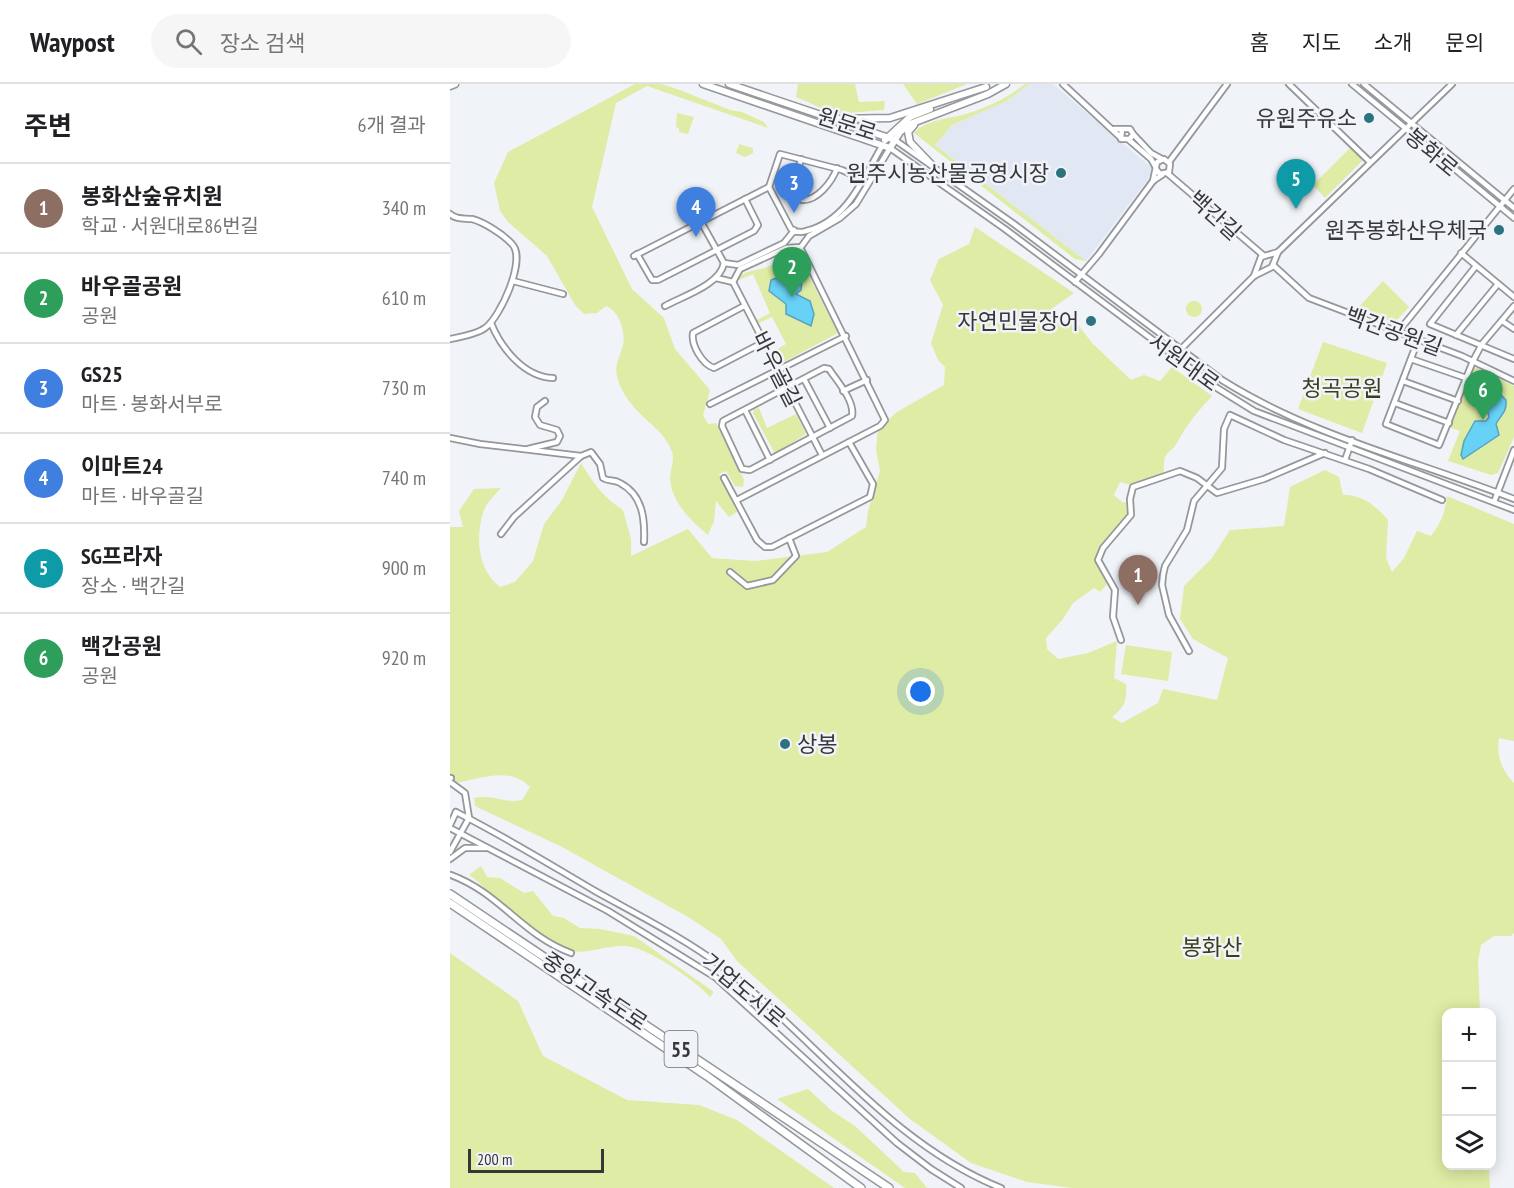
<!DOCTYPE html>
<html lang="ko">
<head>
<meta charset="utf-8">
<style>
  :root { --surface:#fff; --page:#f6f6f6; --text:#202124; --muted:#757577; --line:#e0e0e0; --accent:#0b8043 }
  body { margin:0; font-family:"PT Sans Narrow","Noto Sans KR",sans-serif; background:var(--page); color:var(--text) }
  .controls { position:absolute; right:18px; bottom:18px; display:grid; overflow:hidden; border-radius:12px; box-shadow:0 3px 15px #0003 }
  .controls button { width:54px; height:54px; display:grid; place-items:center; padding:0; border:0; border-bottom:2px solid var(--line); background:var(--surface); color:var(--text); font:30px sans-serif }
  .scale { position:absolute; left:18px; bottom:15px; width:136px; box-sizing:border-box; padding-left:6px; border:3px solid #363739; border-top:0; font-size:16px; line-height:21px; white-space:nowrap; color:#363739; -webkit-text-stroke:4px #f0f3f8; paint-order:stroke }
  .you { position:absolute; left:471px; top:608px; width:21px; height:21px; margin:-15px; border:4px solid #fff; border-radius:50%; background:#1a73e8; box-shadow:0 0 0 9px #1a73e833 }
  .badge { display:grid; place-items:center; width:39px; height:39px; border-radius:50%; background:var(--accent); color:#fff; font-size:20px; font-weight:700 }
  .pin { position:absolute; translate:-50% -50px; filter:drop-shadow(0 2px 3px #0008) }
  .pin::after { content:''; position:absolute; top:32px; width:21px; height:18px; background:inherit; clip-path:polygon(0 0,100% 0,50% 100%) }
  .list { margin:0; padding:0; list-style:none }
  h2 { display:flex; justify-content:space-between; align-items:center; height:78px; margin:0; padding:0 24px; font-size:26px }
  h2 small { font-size:20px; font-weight:400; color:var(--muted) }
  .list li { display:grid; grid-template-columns:39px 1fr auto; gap:18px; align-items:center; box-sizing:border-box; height:90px; padding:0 24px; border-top:2px solid var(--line) }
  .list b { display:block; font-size:22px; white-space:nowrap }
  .list p { margin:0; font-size:20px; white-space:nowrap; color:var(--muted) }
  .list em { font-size:20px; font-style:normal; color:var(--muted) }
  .icon { flex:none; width:33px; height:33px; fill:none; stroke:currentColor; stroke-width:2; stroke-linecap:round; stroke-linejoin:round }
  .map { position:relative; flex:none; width:1064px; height:1104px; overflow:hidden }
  header { display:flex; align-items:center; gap:36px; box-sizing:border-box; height:84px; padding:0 30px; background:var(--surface); border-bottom:2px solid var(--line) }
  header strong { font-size:28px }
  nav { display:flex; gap:33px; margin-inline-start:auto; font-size:21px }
  .search { width:420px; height:54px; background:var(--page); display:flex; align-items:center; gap:15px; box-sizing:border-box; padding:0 21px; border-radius:33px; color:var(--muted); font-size:22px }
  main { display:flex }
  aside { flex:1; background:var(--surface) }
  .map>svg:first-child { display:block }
  .built { fill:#e2e7f4 }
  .green { fill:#deeca5 }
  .water { fill:#67d1f6; stroke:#58a3bd; stroke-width:1.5 }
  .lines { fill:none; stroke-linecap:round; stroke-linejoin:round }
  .minor-casing { stroke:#94979c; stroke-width:8 }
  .major-casing { stroke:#94979c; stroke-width:9 }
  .highway-casing { stroke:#94979c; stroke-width:10 }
  .minor { stroke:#fff; stroke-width:4.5 }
  .major { stroke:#fff; stroke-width:6 }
  .highway { stroke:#fff; stroke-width:7 }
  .poi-dot { fill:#2c727f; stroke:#f0f3f8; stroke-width:2 }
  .labels { text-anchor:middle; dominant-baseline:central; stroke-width:5; stroke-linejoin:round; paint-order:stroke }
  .shield { fill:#f0f3f8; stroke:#6e6f72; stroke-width:1.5 }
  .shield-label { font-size:21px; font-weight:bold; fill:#363739 }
  .poi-label { font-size:22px; fill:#363739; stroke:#f0f3f8; text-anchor:end }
  .street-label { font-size:22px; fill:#363739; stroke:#f0f3f8 }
  .park-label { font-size:22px; fill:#393f1b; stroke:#f0f3f8 }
</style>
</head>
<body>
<header>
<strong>Waypost</strong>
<div class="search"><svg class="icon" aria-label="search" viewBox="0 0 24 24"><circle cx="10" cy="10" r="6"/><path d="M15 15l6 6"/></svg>장소 검색</div>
<nav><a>홈</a><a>지도</a><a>소개</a><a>문의</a></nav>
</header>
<main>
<aside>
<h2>주변<small>6개 결과</small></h2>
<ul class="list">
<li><span class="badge" style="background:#8d6e63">1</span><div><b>봉화산숲유치원</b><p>학교 · 서원대로86번길</p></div><em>340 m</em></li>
<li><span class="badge" style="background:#2e9e5b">2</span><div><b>바우골공원</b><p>공원</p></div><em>610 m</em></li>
<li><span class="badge" style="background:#3f7fe0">3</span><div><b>GS25</b><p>마트 · 봉화서부로</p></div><em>730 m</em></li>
<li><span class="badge" style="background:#3f7fe0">4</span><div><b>이마트24</b><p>마트 · 바우골길</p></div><em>740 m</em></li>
<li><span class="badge" style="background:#0f9aa8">5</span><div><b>SG프라자</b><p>장소 · 백간길</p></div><em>900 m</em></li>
<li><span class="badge" style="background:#2e9e5b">6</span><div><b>백간공원</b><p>공원</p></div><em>920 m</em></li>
</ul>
</aside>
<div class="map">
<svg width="1064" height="1104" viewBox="0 0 1064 1104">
  <rect width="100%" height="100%" fill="#f0f3f8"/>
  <!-- built -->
  <polygon class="built" points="579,0 603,0 702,84 699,94 636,177 485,61 502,41 557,17"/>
  <!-- green -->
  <g class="green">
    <path d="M185,0H211L230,6L280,26L292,28L314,38L318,44L197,2L166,19L142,123L182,205L214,234L225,265L260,306L253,331L258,340L266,339L294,396L293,403L285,402L276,387L269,390L287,428L279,433L266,417L264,437L258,451C241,437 222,419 220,395C220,387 225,376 222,368C214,341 176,330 167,292C164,280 171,271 173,261C176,248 169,227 156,222L147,229L134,230L125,221L97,172L58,138L50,127L44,99L58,68Z"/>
    <polygon points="348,0 405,0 409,18 435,17 434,26 385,30 346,13"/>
    <polygon points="453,0 517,0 467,20"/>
    <path d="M575,0H579L557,17L502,41L485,61L636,177L625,175L464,49C477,35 499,35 516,30C538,23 557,14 575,0Z"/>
    <polygon points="227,29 244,33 238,50 229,48 229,44 226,43"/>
    <polygon points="289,60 303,64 303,69 295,73 286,69"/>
    <polygon points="900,64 913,76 875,114 863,101"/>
    <path d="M525,143L624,209L600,226L604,240L616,238L629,242L642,259L681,296L694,291L710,297L722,283L762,312C749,326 737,340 728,357C721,371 712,365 714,389C704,395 692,393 684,402L670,398L664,411L672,418L681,419L679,431L648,474L660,497L650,508L644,504L623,519L613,535L596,554L597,565L608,575L638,569L667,557L664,594L676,600C677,616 675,623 662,633L672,639L708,619L713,605L767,616L778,574L743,555L730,535L734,502L762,474L780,446L834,442L840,403L875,386L889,393L893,411C912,410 926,422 938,436L936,474L942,488L954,474L967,447L981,452C991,439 995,429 997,412L1064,440V657L1049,654C1046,670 1051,686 1064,699V849L1061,852H1044L1031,861L1028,877L1030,928H996V1082H1039L1040,1104H623L577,1098L521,1079L460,1035L287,877L271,855L240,834L112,763L25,722L24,714C45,710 54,720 72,716L80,703C60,682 31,695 5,699L0,696V443H13L9,427L24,405L51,404C46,410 37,418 34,426C25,452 27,485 50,503L65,498L83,477L94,440L112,416L131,379C142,398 155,415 173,426L181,455V472L238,445L262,474L305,477L377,468L416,443L418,427L430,387L426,365L428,345L447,328L494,301L495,283L488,276L481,259L493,221L480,196L489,175L519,160Z"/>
    <path d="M348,170L388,249L330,280L322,268L336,260L322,233L309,239L307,236L320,229L303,190L289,196V193C297,186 307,187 317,183C328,180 336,170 348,170Z"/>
    <polygon points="933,197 959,223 945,238 906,226"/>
    <circle cx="744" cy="225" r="8"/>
    <polygon points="873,258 937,279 912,349 848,325"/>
    <polygon points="1025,283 1064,302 1064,353 1048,389 1041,391 998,377 1010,347 999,343 1021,287"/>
    <polygon points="309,324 317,344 346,330 356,350 328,368 324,368 303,329 304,325"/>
    <polygon points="676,561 722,568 718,597 671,590"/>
    <path d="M31,782L37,793L50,794L74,809L83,807L103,832L114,834L130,844L150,845L184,852L264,908L260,913C246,897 196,862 175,862C154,861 132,873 111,865C89,856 75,837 57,823C52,818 42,815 39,810C32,802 29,797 19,791Z"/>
    <polygon points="0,869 68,917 93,972 177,1016 249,1021 287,1036 384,1104 0,1104"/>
    <polygon points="358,1005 382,1027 405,1042 454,1088 465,1089 477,1104 455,1104 327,1015"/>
  </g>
  <!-- water -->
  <g class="water">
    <polygon points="337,190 347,191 352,196 351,206 346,210 360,217 364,230 361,242 336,230 336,220 319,207 321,196"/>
    <path d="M1048,308L1056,316C1057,329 1051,330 1046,340L1049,351L1013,375L1011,371L1014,357L1025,337H1036L1039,333L1034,313L1037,309Z"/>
  </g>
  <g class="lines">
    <!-- minor casing -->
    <g class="minor-casing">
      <g id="minor">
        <polyline points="613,0 670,53"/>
        <polyline points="839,0 920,78"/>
        <polyline points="902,0 1064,134"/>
        <polyline points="914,0 1064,124"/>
        <polyline points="664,45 680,45 683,50 680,55 671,55 672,45"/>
        <polyline points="683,50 701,69 712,75"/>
        <path d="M445,56L564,140L772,296C861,352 967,377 1064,415"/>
        <polyline points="679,56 701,75 705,82"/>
        <path d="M351,75C347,91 340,102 352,116C367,117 382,98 387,84"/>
        <polyline points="719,78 777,0"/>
        <polyline points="717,89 813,171"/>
        <polyline points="703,97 707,78 714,75 720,80 719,88 710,90 706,85"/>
        <polyline points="319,103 341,145 344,146"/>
        <path d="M0,130C7,136 14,134 22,135C34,138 54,151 62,160C77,175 50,234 35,244C27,250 11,253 0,255"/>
        <polyline points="250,136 274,179"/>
        <polyline points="1011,169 1064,213"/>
        <polyline points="187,170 202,196 208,196 304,147 308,141 295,115"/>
        <polyline points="184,172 319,103 330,70 392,86 414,96"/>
        <path d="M274,179L288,181L334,159L343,148C348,147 351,149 356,147C397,137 413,95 432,62"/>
        <polyline points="823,181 859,214 1012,272 1064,297"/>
        <polyline points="1026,182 980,240 1064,275"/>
        <polyline points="804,192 811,173 828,168"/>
        <polyline points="266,194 283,198"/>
        <polyline points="63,197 113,210"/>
        <polyline points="283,198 290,185 336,164 351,163 359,152 390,134 406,120 440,64 555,145 767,304 804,327 1064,426"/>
        <polyline points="283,198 372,371"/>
        <polyline points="625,198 649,170 703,97 712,91"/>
        <path d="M215,222C233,212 270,201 274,179"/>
        <path d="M294,222L243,249C241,261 252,280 264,284L312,259"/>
        <polyline points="1052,237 1064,245"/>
        <path d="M41,239C51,264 74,293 103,294"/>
        <polyline points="948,248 1064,105"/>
        <polyline points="1006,251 1048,200"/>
        <polyline points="968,256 936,340 989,361 1023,277 1032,260 1064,222"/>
        <polyline points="725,271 804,192 822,183 828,168 1002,0"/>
        <polyline points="961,275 1016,294"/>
        <path d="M374,284L379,285C387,297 405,317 402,332L300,386L292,385L272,342L273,337Z"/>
        <polyline points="354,295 380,344"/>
        <polyline points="953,297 1008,317"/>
        <polyline points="393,307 417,296"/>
        <polyline points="945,319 999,339"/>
        <polyline points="260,320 396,252"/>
        <polyline points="295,326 320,376"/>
        <polyline points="0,354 30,360 131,372"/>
        <polyline points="78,365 107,358 110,352 107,346 90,341 85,333 87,323 95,317"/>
        <polyline points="895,376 902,356"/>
        <polyline points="274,394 307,456 315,463 322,463 420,413 423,400 399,358"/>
        <polyline points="287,416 430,342 435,336 352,167 349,164"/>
        <polyline points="1044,418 1064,366"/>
        <path d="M51,450L64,433L131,372L141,368L150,380L153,394C159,398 164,395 170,399C193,411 195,435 194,458"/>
        <polyline points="280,488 297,502 323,496 346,472 339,454"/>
        <polyline points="671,556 663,533 665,506 648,476 653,464 681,431 680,415 683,403 730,387 747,394 767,409 814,395 875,369"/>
        <polyline points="739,567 719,531 712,501 713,491 715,482 737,446 744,417 772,384 774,345 780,331 834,356 919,385 992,416"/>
        <polyline points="0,694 1,694"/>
        <polyline points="0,698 15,709 19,734"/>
        <path d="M6,728C54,752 99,780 145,807C188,831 234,854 274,884C367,956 439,1059 551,1104"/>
        <polyline points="0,741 6,728"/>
        <polyline points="0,744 158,827 265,893 447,1059 481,1085 511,1104"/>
        <polyline points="0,768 19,734"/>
        <polyline points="0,775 15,764 37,764"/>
        <path d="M1,791C50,809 72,851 121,869"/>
      </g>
    </g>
    <!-- major casing -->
    <g class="major-casing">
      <g id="major">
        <polyline points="253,0 440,64 450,48 460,40 538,10 556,0"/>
        <polyline points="279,0 445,56"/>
        <polyline points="0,2 5,0"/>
        <polyline points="386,35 440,34 536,3"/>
        <polyline points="464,41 458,48 460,58 481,80"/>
        <polyline points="435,56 460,33 480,25"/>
      </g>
    </g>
    <!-- highway casing -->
    <g class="highway-casing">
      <g id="highway">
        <polyline points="0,810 439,1104"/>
        <polyline points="0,819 257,992 411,1104"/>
      </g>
    </g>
    <!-- minor -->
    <use href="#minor" class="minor"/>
    <!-- major -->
    <use href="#major" class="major"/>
    <!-- highway -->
    <use href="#highway" class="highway"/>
  </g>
  <!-- markers -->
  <g class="poi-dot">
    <circle cx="919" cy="34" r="6"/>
    <circle cx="611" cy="89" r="6"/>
    <circle cx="1049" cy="146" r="6"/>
    <circle cx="641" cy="237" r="6"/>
    <circle cx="335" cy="660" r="6"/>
  </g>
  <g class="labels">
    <!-- shield labels -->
    <rect class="shield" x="214.5" y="947" width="33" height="36" rx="4.5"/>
    <g class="shield-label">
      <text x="231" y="965">55</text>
    </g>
    <!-- poi labels -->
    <g class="poi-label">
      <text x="907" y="34">유원주유소</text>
      <text x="599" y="89">원주시농산물공영시장</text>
      <text x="1037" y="146">원주봉화산우체국</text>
      <text x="629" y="237">자연민물장어</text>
      <text x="347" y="660" text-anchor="start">상봉</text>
    </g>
    <!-- street labels -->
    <g class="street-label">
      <text transform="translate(397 40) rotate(18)">원문로</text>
      <text transform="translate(982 68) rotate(40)">봉화로</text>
      <text transform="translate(765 131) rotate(42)">백간길</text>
      <text transform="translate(944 247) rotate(20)">백간공원길</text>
      <text transform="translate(734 278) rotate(36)">서원대로</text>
      <text transform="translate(327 285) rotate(63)">바우골길</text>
      <text transform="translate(294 906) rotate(40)">기업도시로</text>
      <text transform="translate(145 907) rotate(34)">중앙고속도로</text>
    </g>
    <!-- park labels -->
    <g class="park-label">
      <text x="892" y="304">청곡공원</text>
      <text x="762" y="863">봉화산</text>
    </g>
  </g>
</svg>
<div class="controls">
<button>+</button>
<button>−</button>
<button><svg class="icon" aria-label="layers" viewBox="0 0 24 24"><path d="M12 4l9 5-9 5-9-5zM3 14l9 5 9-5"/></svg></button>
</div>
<div class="scale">200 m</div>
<div class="you"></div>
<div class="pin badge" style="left:688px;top:521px;background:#8d6e63">1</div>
<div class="pin badge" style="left:342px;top:213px;background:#2e9e5b">2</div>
<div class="pin badge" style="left:344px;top:129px;background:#3f7fe0">3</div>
<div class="pin badge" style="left:246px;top:153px;background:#3f7fe0">4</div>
<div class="pin badge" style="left:846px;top:125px;background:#0f9aa8">5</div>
<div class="pin badge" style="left:1033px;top:336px;background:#2e9e5b">6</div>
</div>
</main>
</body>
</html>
